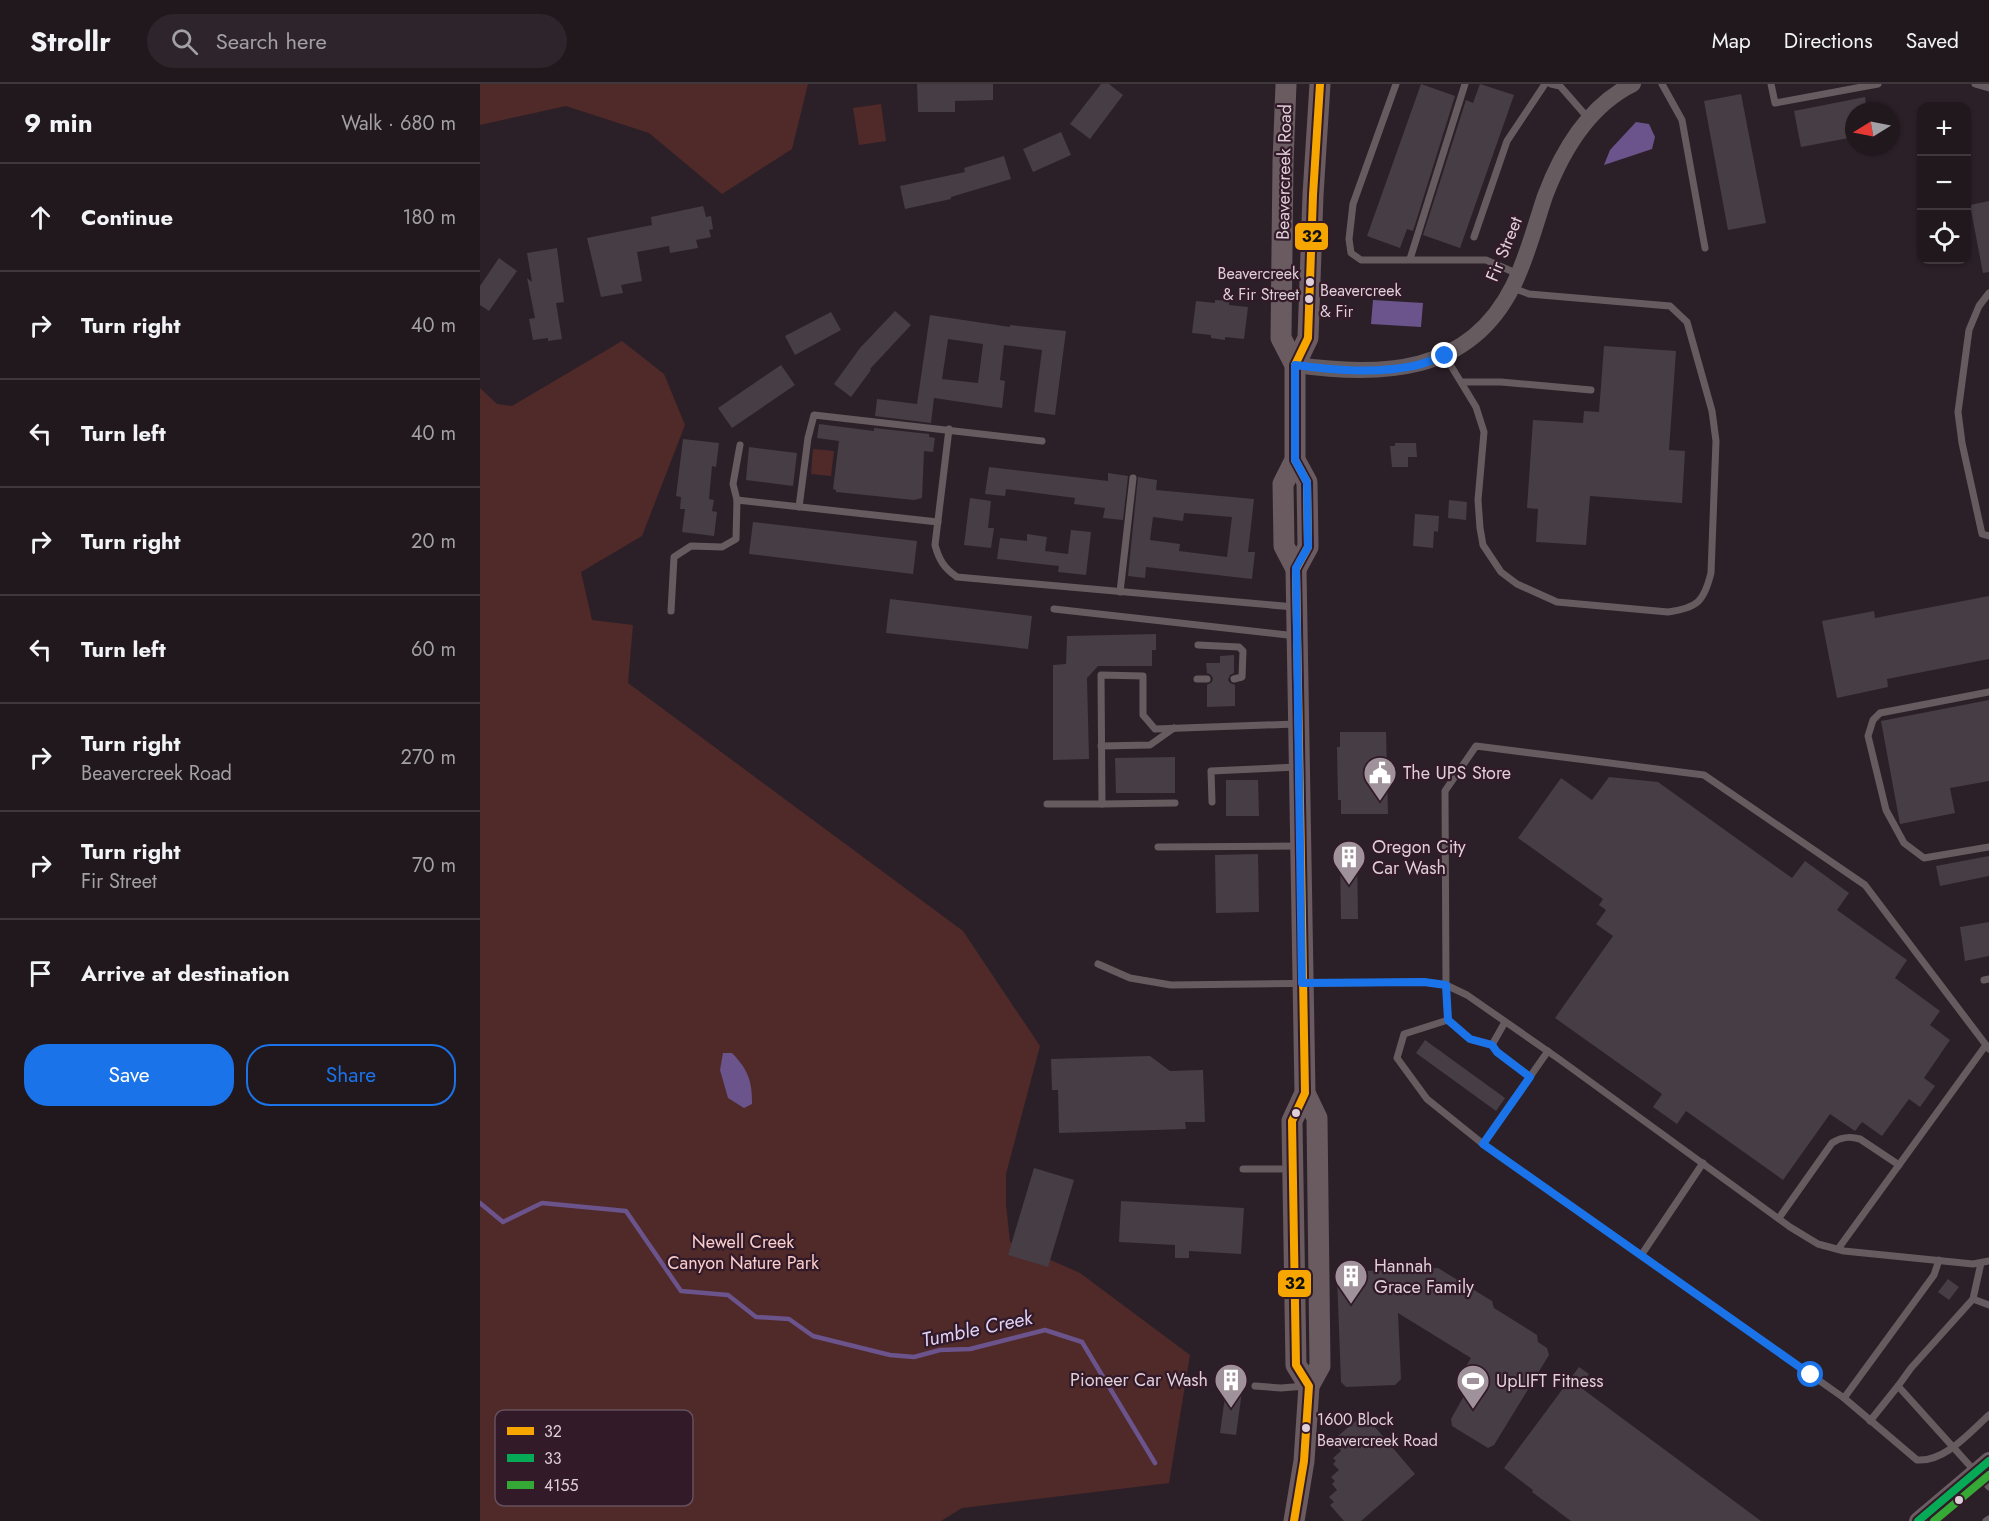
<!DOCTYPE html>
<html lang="en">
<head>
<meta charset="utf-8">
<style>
  :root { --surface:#21181e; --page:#2d252b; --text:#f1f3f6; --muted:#a2a0a4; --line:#3e373c; --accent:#1a73e8 }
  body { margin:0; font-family:Jost,sans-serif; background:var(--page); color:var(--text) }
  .controls { position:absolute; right:18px; top:18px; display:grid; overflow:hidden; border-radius:12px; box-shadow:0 2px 4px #0004 }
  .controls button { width:54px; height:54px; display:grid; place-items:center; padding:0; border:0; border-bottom:2px solid var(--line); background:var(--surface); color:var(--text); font:30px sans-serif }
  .compass { position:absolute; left:1365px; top:18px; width:54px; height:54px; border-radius:50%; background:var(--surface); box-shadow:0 2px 4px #0004; rotate:260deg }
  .stop { position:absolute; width:18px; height:18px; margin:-14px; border:4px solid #1a73e8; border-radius:50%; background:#fff }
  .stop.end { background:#1a73e8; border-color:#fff; box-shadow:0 2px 6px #0008 }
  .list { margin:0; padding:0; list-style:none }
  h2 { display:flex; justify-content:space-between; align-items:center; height:78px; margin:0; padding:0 24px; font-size:26px }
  h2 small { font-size:20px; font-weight:400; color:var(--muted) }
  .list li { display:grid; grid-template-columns:39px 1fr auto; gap:18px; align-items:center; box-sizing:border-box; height:108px; padding:0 24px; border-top:2px solid var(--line) }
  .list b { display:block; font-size:22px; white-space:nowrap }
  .list p { margin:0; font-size:20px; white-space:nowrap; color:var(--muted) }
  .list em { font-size:20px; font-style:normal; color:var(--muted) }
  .actions { display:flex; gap:12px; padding:18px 24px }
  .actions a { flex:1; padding:14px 0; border:2px solid var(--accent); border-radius:24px; text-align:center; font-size:21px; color:var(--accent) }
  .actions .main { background:var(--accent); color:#fff }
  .icon { flex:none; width:33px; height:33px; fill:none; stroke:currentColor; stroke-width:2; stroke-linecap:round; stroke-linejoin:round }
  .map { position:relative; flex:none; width:1509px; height:1437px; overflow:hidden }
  header { display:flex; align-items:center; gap:36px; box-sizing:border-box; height:84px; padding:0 30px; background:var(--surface); border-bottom:2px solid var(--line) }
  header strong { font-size:28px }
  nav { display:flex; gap:33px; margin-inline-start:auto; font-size:21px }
  .search { width:420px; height:54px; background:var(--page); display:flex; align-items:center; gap:15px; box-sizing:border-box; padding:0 21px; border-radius:33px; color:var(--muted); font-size:22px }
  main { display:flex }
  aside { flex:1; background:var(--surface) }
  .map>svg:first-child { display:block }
  .green { fill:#502929 }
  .water { fill:#6b538c }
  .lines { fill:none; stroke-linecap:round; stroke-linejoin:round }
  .stream { stroke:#6b538c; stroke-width:4.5 }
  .building { fill:#463d45; fill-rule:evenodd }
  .service { stroke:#665b5e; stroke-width:7 }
  .tertiary { stroke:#665b5e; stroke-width:16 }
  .secondary { stroke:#6a5c61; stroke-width:18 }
  .primary { stroke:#695b5f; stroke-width:21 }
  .bus-1-casing { stroke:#321a29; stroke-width:12 }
  .bus-2-casing { stroke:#321a29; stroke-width:12 }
  .bus-3-casing { stroke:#321a29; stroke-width:12 }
  .bus-1 { stroke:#f7a600; stroke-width:8 }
  .bus-2 { stroke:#06aa56; stroke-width:8 }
  .bus-3 { stroke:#35a935; stroke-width:8 }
  .route { stroke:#1a73e8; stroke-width:8 }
  .bus-dot { fill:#dfcfd8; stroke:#321a29; stroke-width:2 }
  .labels { text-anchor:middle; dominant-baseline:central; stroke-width:4.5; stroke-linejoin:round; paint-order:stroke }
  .bus-label { font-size:16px; fill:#dfcfd8; stroke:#321a29; text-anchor:start }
  .street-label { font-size:18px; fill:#dfcfd8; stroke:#321a29 }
  .poi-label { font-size:18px; fill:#dfcfd8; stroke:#321a29; text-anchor:start }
  .park-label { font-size:18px; fill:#facdca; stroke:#321a29 }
  .water-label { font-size:20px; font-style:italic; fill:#ded1f5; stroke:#321a29 }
  .key { fill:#321a29; stroke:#66505e; stroke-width:1.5 }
  .key-label { font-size:16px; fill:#dfcfd8 }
  .line-badge { stroke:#321a29; stroke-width:2 }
  .pale-badge-label { font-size:16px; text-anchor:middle; font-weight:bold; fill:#111 }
</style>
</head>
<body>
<header>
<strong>Strollr</strong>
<div class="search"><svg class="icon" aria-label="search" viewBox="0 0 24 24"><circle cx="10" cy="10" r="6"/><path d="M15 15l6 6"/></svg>Search here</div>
<nav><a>Map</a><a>Directions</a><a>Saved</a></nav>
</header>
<main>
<aside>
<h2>9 min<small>Walk · 680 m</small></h2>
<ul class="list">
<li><svg class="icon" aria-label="ahead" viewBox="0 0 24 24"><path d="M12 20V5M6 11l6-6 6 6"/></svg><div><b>Continue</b></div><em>180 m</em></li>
<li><svg class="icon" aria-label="right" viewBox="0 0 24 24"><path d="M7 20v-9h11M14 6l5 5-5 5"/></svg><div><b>Turn right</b></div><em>40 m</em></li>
<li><svg class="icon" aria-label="left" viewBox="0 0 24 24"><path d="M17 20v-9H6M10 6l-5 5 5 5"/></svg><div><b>Turn left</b></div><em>40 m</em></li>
<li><svg class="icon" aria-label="right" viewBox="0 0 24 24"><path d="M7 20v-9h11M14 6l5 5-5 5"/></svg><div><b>Turn right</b></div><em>20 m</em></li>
<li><svg class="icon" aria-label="left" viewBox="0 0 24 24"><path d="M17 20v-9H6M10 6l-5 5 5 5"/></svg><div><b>Turn left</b></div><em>60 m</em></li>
<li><svg class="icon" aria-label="right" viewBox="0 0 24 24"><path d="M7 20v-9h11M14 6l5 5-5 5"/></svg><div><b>Turn right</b><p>Beavercreek Road</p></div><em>270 m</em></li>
<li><svg class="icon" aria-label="right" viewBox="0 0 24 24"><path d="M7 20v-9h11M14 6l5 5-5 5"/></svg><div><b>Turn right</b><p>Fir Street</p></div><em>70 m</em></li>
<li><svg class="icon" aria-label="arrive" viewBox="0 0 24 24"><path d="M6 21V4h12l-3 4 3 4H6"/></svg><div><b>Arrive at destination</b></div></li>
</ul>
<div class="actions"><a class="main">Save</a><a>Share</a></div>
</aside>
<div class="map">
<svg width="1509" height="1437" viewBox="0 0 1509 1437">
  <rect width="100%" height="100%" fill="#2c2028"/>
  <!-- green -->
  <g class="green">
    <polygon points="0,0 328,0 312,65 242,110 169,49 86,22 0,41"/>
    <polygon points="401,20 406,57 379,61 373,24"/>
    <polygon points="142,257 184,290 205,341 162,452 101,488 112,536 153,541 148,599 483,847 560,962 526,1090 526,1121 530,1158 600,1189 710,1271 689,1399 482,1424 461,1437 0,1437 0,304 17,320 32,322"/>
    <polygon points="333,365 354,367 351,392 331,390"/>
  </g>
  <!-- water -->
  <g class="water">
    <polygon points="1156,38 1169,40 1175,53 1172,65 1124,81 1130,66"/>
    <polygon points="893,216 943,219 941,243 891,240"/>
    <path d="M243,969H252C268,986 272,996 272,1020L264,1024L248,1014L240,986Z"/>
  </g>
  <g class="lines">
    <!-- stream -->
    <polyline class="stream" points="0,1119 23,1138 62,1119 146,1127 201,1207 248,1211 276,1233 309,1235 333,1252 410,1271 434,1273 460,1266 490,1265 565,1246 602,1258 675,1379"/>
  </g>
  <!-- building -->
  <g class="building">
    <polygon points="437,0 513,0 513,16 475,17 475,28 438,28"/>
    <polygon points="621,0 629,0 643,11 610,55 590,40"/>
    <polygon points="941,0 975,12 933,147 927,145 920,164 887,152"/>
    <polygon points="1000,0 1034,11 980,164 943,151 986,16 993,19"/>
    <polygon points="1261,10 1286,139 1248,146 1224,17"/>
    <polygon points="1385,13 1387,27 1374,27 1374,53 1321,63 1314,27"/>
    <polygon points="581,48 591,71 553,88 543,65"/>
    <polygon points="524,72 531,95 471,113 471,115 425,125 420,102 485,88 484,84"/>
    <polygon points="1509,117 1509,188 1503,189 1490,121"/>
    <polygon points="223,122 226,133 231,132 233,145 229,146 231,153 216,156 218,164 190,169 189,162 157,168 162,197 141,201 143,209 121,213 107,154 172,141 171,133"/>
    <polygon points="77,164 84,218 76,219 82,255 68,257 68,254 53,256 49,235 55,234 47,194 52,198 47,169"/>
    <polygon points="19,174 37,187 9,227 0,221 0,202"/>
    <polygon points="735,216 749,217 749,221 768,223 764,255 745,253 745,256 731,254 731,251 712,249 716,217 735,219"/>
    <polygon points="415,227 431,241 390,285 391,286 371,313 354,300 380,264"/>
    <polygon points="351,228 361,246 315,271 305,252"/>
    <path d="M450,231L530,243V241L586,247L575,331L554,328L562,266L524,261L520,296L525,297L522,324L454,314L451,339L395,332L397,315L437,320ZM468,255L503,260L498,299L462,295Z"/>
    <polygon points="1124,262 1196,267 1189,366 1205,367 1202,419 1110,412 1106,461 1056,458 1058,425 1047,424 1053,336 1103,339 1104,327 1119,328"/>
    <polygon points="301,281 315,301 252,344 238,324"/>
    <polygon points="339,340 394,347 394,344 449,350 449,353 455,354 453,368 444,367 442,414 434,416 356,408 356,406 353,405 359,357 337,354"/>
    <polygon points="203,355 239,359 236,383 232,382 229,415 234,416 232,427 237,428 234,452 202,448 205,425 200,425 201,413 196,412"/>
    <polygon points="915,359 936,359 937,373 928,373 928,383 912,383 910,362 915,362"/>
    <polygon points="269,363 317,369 313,402 266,396"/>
    <polygon points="509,383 628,397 628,389 648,392 643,436 623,434 625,424 594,420 595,414 526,405 525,412 505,410"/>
    <path d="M658,393L677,396L676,406L774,415L768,468H775L772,495L666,483L665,494L648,492ZM704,429L752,433L747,473L699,467L700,460L670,456L673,433L703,437Z"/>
    <polygon points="490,414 511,417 508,444 514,444 511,464 484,461"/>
    <polygon points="969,416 987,418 986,436 968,434"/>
    <polygon points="935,430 959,432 958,448 954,447 953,464 933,462"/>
    <polygon points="273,438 437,457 433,490 269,470"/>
    <polygon points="591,446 611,448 606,491 578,488 579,482 517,475 520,454 547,457 547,450 567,453 565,467 588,470"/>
    <polygon points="1509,512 1509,575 1407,595 1408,603 1357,614 1342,537 1394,527 1395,534"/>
    <polygon points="410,515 552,532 548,565 406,549"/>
    <polygon points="676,550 676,566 672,566 672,582 618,582 607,594 609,675 573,676 573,581 586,580 587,552"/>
    <polygon points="754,571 754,589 750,591 748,596 750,599 755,601 755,622 727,623 727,601 732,598 733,594 730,590 727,589 726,579 740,579 740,572"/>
    <polygon points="1509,616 1509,697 1470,704 1475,729 1420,740 1401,637"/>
    <polygon points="860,648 906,648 908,730 861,730 861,716 858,716 857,663 860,663"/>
    <polygon points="695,673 695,709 636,709 635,674"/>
    <polygon points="1129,693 1178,698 1312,794 1325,777 1369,809 1357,826 1427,876 1415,894 1460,927 1450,941 1470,956 1444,994 1455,1002 1440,1023 1429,1015 1402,1052 1382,1038 1375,1047 1350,1030 1303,1096 1206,1027 1197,1040 1173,1023 1182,1010 1075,934 1133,852 1116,840 1126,826 1119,821 1123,815 1038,754 1081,694 1112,716"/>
    <polygon points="746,696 778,696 779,732 746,732"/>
    <polygon points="877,769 878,835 861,835 860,770"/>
    <polygon points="778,770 779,828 736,829 735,771"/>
    <polygon points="1509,772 1509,792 1460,802 1456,782"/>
    <polygon points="1509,838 1509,872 1485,877 1480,843"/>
    <polygon points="945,956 1025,1014 1016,1027 936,969"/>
    <polygon points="670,972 690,987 723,986 725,1038 705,1038 706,1045 579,1049 578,1006 572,1006 571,975"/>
    <polygon points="554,1084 594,1096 568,1183 528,1171"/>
    <polygon points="641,1117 764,1124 761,1170 709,1167 709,1174 695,1174 695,1161 639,1158"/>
    <polygon points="958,1184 1012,1217 1014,1224 1057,1251 1058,1258 1067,1264 1069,1271 1014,1361 1008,1364 972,1342 971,1335 985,1310 977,1305 976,1299 991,1274 918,1229 921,1295 915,1301 866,1303 861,1298 857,1192 862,1188"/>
    <polygon points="1468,1195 1479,1203 1469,1216 1458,1208"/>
    <polygon points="1099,1283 1109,1290 1100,1303 1281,1437 1091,1437 1052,1408 1053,1406 1024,1384"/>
    <polygon points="747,1298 763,1300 756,1351 740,1349"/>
    <polygon points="884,1330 935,1390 881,1437 864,1437 850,1421 854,1418 849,1413 857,1406 852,1400 855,1397 851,1393 859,1386 853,1380 856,1377 853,1374 861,1367 855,1360 860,1355 858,1352"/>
  </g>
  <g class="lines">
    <!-- service -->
    <g class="service">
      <polyline points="916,0 873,120 869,155 871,169 881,176 1006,176 1038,190"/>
      <polyline points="1071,0 1080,2 1108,34"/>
      <polyline points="1182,0 1202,36 1225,164"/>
      <polyline points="1291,0 1295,19 1398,0"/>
      <polyline points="1495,0 1509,4"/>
      <polyline points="994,153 1027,57 1065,0"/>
      <polyline points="930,175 985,0"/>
      <polyline points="1509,209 1499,222 1489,246 1478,328 1482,359 1502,450 1509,452"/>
      <path d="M965,272L996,323L1004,348L998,416L1000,444L1003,461L1021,488L1037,500L1077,518L1188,528C1218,524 1224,517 1231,489L1236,357L1232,327L1207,238L1190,222L1049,210L1033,204"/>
      <polyline points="982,298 1021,298 1111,306"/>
      <path d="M469,345L455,461C459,476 464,484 477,493L814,523"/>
      <polyline points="257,416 458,438"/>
      <polyline points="319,423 328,354 334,331 562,357"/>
      <polyline points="640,508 653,394"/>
      <polyline points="574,525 816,552"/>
      <polyline points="191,527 194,473 211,462 242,463 256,455 257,416 253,400 260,361"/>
      <polyline points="718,561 759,563 763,567 762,593 754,595"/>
      <polyline points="717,595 727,595"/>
      <polyline points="1509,608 1400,629 1393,636 1388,652 1406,726 1424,759 1444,774 1509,763"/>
      <polyline points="621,662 670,661 694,644"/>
      <polyline points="732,718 731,687 817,683"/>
      <polyline points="695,719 622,720 621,591 663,592 663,631 675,645 815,640"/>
      <polyline points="567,720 622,720"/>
      <polyline points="678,763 818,762"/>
      <polyline points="618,880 650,894 691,901 944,898 966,901 987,911 1079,975 1310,1143 1338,1160 1364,1167 1493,1180 1509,1177"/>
      <polyline points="1504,896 1509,895"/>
      <polyline points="968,936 990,955 1012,961"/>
      <polyline points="1025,938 1012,961 1017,968 1050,993"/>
      <polyline points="1068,967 1003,1060 1364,1314 1454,1191 1459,1176"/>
      <polyline points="1003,1060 947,1015 917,974 924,950 968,936 966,901 965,707 996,662 1224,691 1385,801 1509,965"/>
      <polyline points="763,1085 810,1085"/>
      <path d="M1299,1134L1352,1059C1361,1053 1369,1052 1380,1055L1419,1081"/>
      <polyline points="1358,1165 1506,961"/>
      <polyline points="1162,1170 1223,1079"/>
      <polyline points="1501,1179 1493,1215 1431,1284 1418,1302 1509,1403"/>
      <polyline points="1493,1215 1509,1221"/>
      <polyline points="775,1302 801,1304 826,1302"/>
      <path d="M1364,1314L1437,1376C1465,1378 1489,1349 1509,1331"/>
      <polyline points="1390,1337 1418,1302"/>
      <polyline points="1506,1437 1509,1435"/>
    </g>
    <!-- tertiary -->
    <path class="tertiary" d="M815,281C901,292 988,292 1033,202C1047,174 1055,142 1065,112C1082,67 1108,22 1153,0"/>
    <!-- secondary -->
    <polyline class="secondary" points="1438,1437 1509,1377"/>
    <!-- primary -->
    <g class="primary">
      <polyline points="806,0 803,78 801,254 815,281 815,376 803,400 804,462 816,485 825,1009 837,1034 840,1282 829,1302 824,1377 814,1437"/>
      <polyline points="815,281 828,254 833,111 840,0"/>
      <polyline points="815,376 827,398 828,463 816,485"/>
      <polyline points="825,1009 812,1037 816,1281 829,1302"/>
    </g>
    <!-- bus-1 casing -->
    <g class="bus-1-casing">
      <polyline id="bus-1" points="814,1437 824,1377 829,1302 816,1281 812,1037 825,1009 816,485 828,463 827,398 815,376 815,281 828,254 833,111 840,0"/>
    </g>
    <!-- bus-2 casing -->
    <g class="bus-2-casing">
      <polyline id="bus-2" points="1438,1437 1509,1377"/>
    </g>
    <!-- bus-3 casing -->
    <g class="bus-3-casing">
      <polyline id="bus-3" points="1454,1437 1509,1391"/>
    </g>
    <!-- bus-1 -->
    <use href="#bus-1" class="bus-1"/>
    <!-- bus-2 -->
    <use href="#bus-2" class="bus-2"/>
    <!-- bus-3 -->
    <use href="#bus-3" class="bus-3"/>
  </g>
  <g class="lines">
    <!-- route -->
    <path class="route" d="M965,272C954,275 944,280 933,282C894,290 854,286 815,281V376L827,398L828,463L816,484L822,899L944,898L966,901L968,936L990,955L1012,961L1017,968L1050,993L1003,1060L1331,1291"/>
  </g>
  <!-- icons -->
  <defs>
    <g id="civic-pin" transform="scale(1.725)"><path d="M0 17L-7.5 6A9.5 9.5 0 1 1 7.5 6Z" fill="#a0929a" stroke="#321a29"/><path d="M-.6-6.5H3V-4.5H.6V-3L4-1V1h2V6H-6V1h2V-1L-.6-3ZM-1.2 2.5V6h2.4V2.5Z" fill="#fff"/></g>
    <g id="building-pin" transform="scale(1.725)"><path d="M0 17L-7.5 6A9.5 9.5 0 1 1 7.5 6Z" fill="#a0929a" stroke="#321a29"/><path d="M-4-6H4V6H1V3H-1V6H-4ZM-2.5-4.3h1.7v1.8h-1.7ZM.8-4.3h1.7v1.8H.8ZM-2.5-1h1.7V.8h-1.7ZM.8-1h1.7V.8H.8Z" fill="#fff"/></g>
    <g id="stadium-pin" transform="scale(1.725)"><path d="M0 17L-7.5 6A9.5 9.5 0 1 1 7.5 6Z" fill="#a0929a" stroke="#321a29"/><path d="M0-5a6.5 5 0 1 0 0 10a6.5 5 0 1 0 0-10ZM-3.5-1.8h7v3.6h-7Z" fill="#fff"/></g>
  </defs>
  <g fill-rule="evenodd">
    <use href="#civic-pin" x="900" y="689"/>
    <use href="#building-pin" x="869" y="773"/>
    <use href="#building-pin" x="871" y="1192"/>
    <use href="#building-pin" x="751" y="1296"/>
    <use href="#stadium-pin" x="993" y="1297"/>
  </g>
  <!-- markers -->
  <g class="bus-dot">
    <circle cx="830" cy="198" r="5"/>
    <circle cx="829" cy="215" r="5"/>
    <circle cx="816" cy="1029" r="5"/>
    <circle cx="826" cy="1344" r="5"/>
    <circle cx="1479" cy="1416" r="5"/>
  </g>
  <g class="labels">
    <!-- bus labels -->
    <g class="bus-label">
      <text x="819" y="189" text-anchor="end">Beavercreek<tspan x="819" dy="21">&amp; Fir Street</tspan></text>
      <text x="840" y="206">Beavercreek<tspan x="840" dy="21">&amp; Fir</tspan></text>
      <text x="837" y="1335">1600 Block<tspan x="837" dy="21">Beavercreek Road</tspan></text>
    </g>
    <!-- street labels -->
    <g class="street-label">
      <text transform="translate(804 88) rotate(-89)">Beavercreek Road</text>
      <text transform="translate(1024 165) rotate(-68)">Fir Street</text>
    </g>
    <!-- poi labels -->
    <g class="poi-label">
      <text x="923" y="689">The UPS Store</text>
      <text x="892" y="763">Oregon City<tspan x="892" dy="21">Car Wash</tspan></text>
      <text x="894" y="1182">Hannah<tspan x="894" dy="21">Grace Family</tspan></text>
      <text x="728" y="1296" text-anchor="end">Pioneer Car Wash</text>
      <text x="1016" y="1297">UpLIFT Fitness</text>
    </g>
    <!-- park labels -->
    <g class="park-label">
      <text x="263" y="1158">Newell Creek<tspan x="263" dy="21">Canyon Nature Park</tspan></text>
    </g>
    <!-- water labels -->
    <g class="water-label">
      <text transform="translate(497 1245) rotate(-12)">Tumble Creek</text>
    </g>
  </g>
  <!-- legend -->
  <rect x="15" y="1326" width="198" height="96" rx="9" class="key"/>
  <rect x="27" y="1343" width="27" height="8" fill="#f7a600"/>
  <rect x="27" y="1370" width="27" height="8" fill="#06aa56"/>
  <rect x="27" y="1397" width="27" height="8" fill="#35a935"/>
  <g class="key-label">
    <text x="64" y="1353">32</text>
    <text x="64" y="1380">33</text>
    <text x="64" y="1407">4155</text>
  </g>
  <g class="line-badge">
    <rect x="814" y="138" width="35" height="29" rx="6" fill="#f7a600"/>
    <rect x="797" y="1185" width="35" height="29" rx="6" fill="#f7a600"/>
  </g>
  <g class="pale-badge-label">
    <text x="832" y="158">32</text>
    <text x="815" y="1205">32</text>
  </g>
</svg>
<div class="controls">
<button>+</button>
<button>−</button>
<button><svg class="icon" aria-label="locate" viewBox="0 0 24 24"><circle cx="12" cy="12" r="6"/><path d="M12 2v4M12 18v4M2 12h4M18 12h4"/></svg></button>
</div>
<svg class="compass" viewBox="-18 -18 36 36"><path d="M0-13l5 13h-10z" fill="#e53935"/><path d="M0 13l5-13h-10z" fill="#a2a0a4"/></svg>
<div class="stop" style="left:1331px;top:1291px"></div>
<div class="stop end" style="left:965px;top:272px"></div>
</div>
</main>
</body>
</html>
